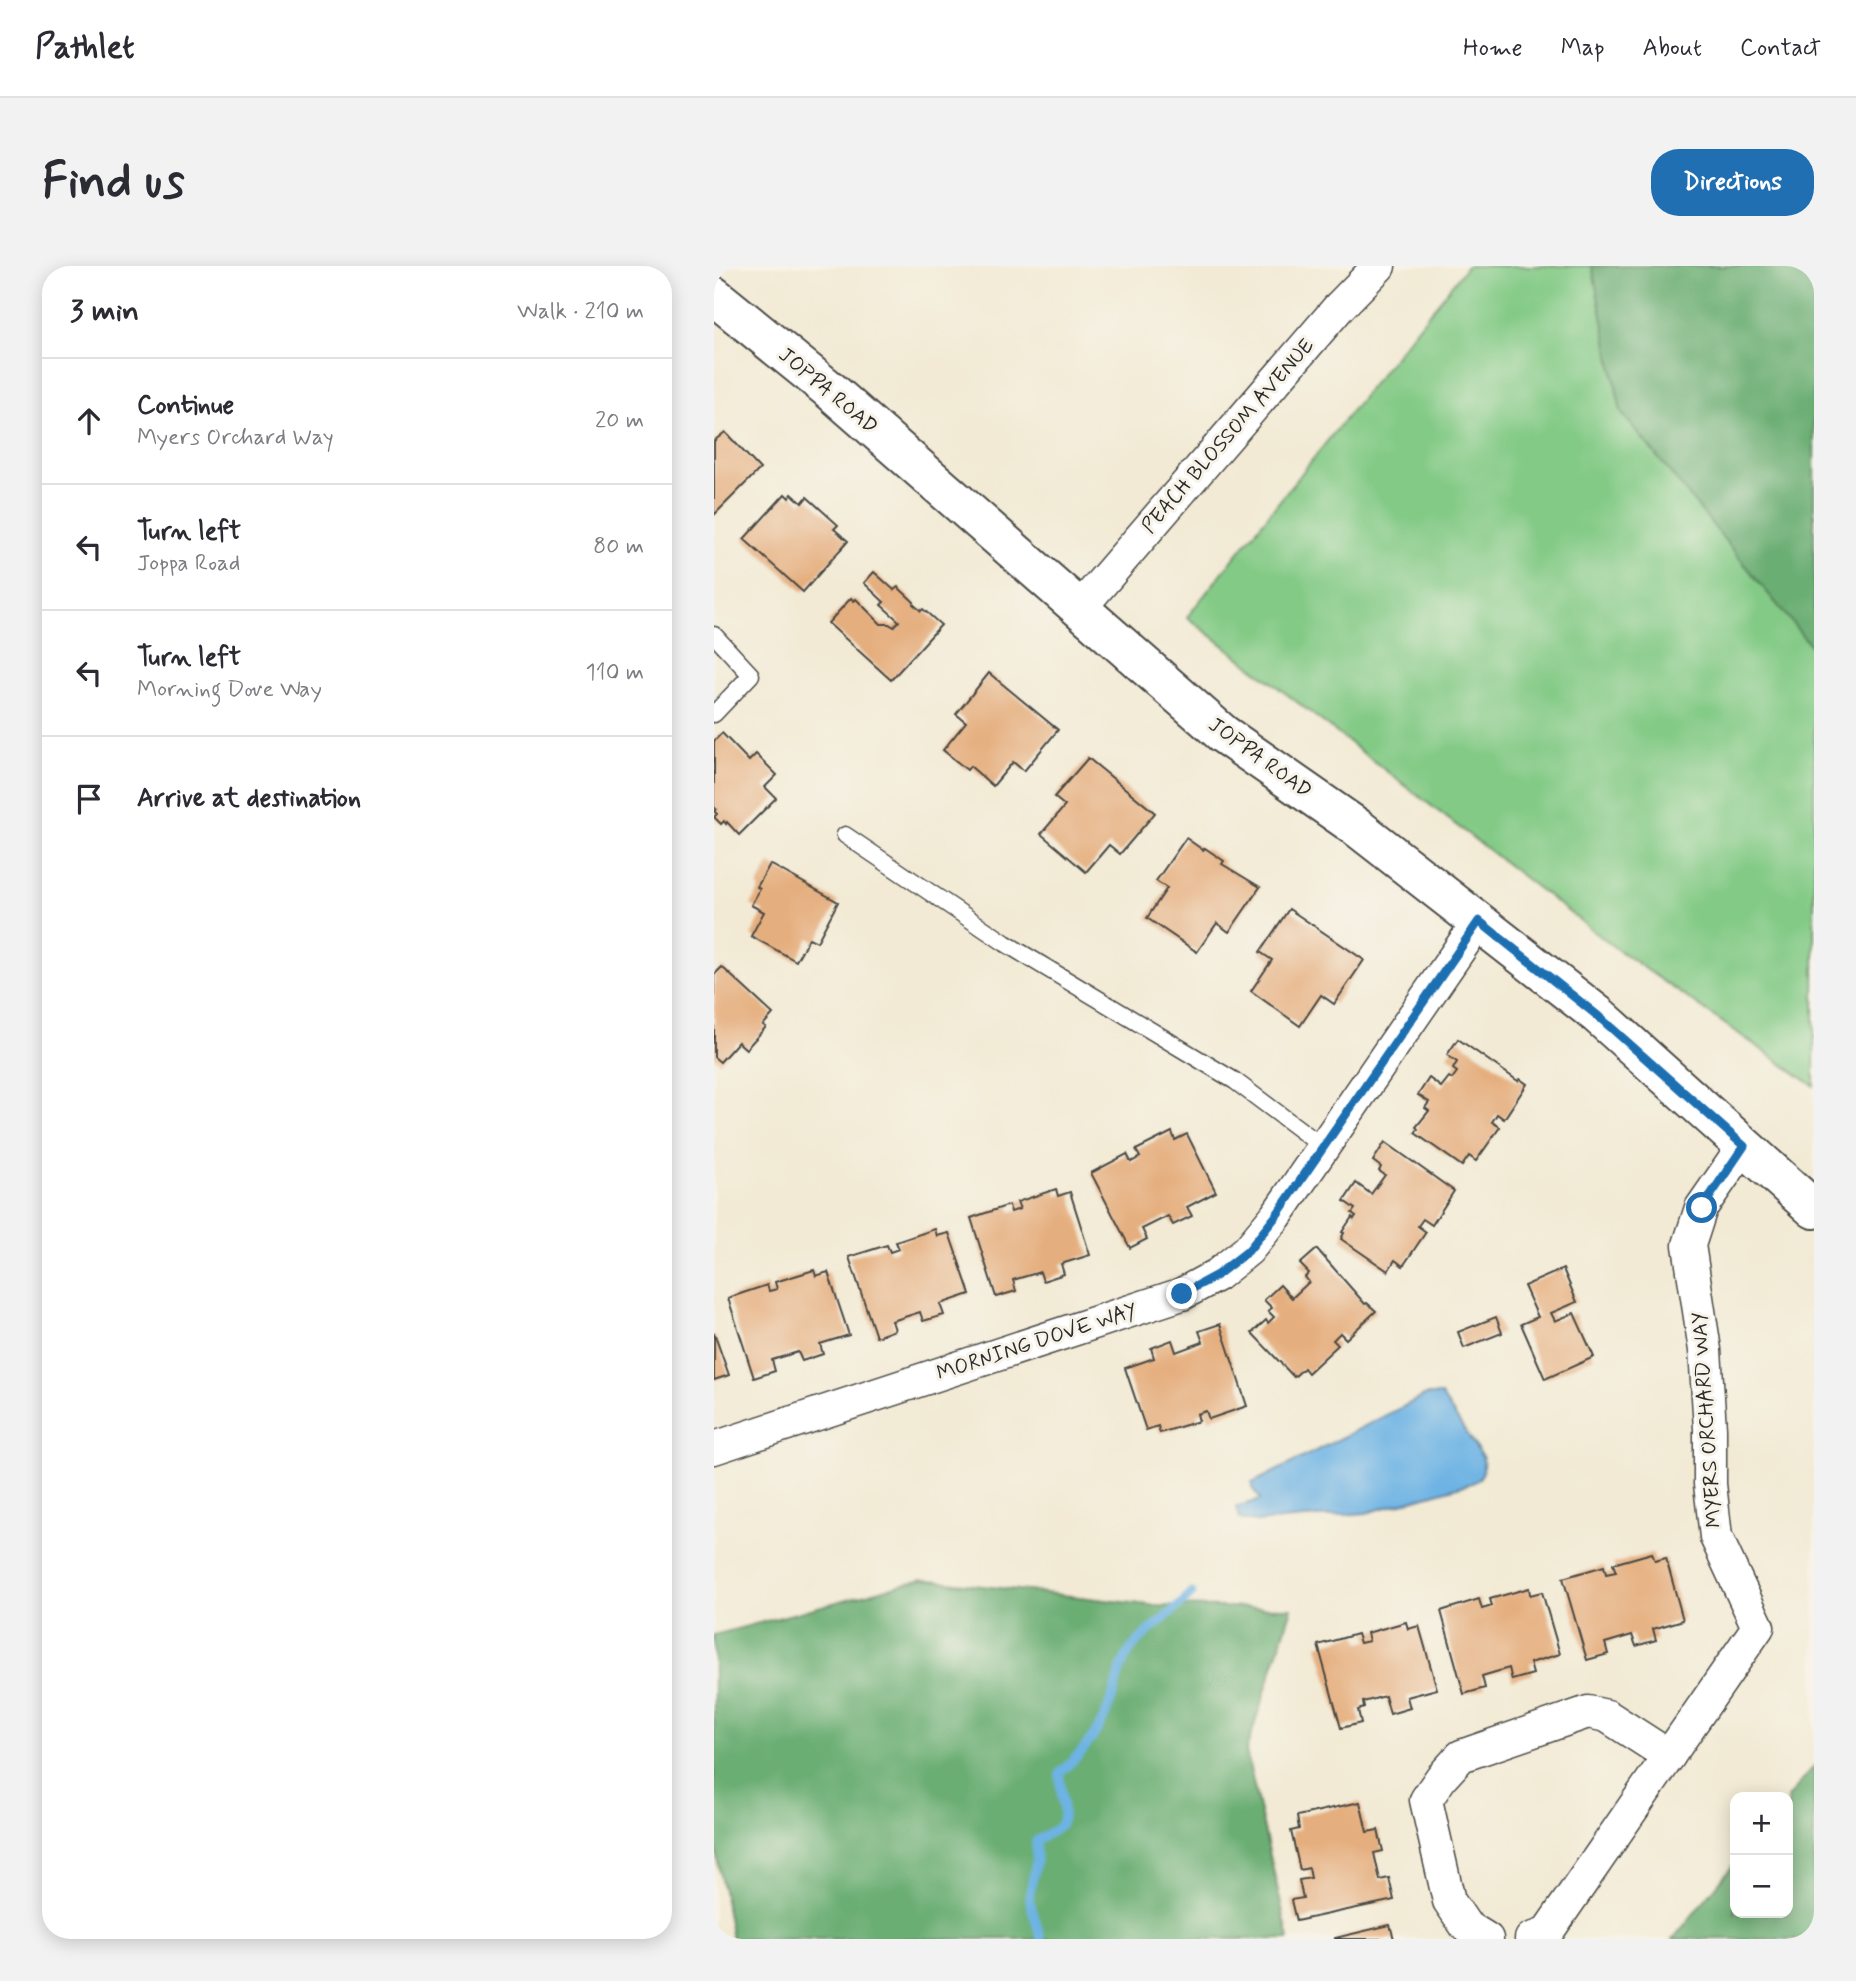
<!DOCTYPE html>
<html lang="en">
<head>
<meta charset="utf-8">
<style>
  :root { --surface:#fff; --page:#f2f2f3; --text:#2b2b33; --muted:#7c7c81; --line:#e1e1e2; --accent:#1f6fb2 }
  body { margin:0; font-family:Mynerve,sans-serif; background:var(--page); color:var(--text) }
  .controls { position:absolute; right:21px; bottom:21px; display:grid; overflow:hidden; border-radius:14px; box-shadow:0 4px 18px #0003 }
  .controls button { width:63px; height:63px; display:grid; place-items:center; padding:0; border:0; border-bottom:2px solid var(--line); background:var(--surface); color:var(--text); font:35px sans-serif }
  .stop { position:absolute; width:21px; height:21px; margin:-16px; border:5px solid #1f6fb2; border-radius:50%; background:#fff }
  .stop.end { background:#1f6fb2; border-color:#fff; box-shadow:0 2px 7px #0008 }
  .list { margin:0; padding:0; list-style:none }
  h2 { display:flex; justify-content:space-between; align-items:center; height:91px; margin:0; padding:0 28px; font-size:30px }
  h2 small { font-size:23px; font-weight:400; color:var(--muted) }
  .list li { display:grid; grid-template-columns:46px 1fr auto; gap:21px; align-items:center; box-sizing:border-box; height:126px; padding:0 28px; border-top:2px solid var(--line) }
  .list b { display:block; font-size:26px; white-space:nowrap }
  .list p { margin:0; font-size:23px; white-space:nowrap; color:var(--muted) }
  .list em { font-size:23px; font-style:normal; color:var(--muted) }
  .icon { flex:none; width:38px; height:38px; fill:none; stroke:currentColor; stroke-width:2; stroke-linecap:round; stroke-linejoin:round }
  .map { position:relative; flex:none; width:1100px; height:1673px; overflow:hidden; border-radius:28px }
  header { display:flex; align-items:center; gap:42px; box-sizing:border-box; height:98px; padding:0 35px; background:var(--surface); border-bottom:2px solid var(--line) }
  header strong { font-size:33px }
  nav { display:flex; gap:38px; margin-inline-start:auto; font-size:24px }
  .intro { display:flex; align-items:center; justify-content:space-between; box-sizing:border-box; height:168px; padding:0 42px }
  h1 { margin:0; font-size:49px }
  .button { padding:18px 32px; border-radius:28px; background:var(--accent); color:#fff; font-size:24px; font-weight:700 }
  main { display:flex; gap:42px; padding:0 42px }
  aside { flex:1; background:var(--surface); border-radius:28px; box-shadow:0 4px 18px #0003 }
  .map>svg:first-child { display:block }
  .green { fill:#83ca86; stroke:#577a58; stroke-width:2 }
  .forest { fill:#6aae73; stroke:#4a6c4f; stroke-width:2 }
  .water { fill:#6db3e4; stroke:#4c6f88; stroke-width:2 }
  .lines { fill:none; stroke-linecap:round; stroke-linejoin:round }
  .stream { stroke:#6db3e4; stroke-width:9 }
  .building { fill:#e5ae7e }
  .service-casing { stroke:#494844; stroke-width:19 }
  .minor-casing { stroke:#494844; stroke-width:35 }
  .tertiary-casing { stroke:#494844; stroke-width:42 }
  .service { stroke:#fff; stroke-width:16 }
  .minor { stroke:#fff; stroke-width:32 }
  .tertiary { stroke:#fff; stroke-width:38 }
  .route { stroke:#1f6fb2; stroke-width:9 }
  .labels { text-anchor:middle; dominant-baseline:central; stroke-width:6; stroke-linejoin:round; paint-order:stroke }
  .street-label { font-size:21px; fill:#2b2b2b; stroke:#f7f3e8 }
</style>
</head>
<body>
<header>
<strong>Pathlet</strong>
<nav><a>Home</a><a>Map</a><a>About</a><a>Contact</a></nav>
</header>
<div class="intro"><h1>Find us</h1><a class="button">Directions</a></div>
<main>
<aside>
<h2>3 min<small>Walk · 210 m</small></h2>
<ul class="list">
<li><svg class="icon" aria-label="ahead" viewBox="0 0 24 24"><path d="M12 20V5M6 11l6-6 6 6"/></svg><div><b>Continue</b><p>Myers Orchard Way</p></div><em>20 m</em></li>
<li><svg class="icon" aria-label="left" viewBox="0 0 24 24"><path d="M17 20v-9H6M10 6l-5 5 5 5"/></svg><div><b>Turn left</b><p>Joppa Road</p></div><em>80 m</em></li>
<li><svg class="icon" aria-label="left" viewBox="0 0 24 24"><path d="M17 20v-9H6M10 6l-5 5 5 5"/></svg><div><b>Turn left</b><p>Morning Dove Way</p></div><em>110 m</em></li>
<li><svg class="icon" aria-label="arrive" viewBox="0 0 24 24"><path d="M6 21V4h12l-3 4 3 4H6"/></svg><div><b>Arrive at destination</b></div></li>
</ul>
</aside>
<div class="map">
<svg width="1100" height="1673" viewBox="0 0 1100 1673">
  <rect width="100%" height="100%" fill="#f7f3e8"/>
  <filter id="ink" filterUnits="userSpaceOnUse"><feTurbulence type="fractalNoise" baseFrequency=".0143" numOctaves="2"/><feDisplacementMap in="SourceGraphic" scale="14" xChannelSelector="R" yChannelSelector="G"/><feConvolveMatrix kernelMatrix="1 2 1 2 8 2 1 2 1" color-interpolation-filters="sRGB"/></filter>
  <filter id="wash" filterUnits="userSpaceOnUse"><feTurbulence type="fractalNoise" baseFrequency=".00686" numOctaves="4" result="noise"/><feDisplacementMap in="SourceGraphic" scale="28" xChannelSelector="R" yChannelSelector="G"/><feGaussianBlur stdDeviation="1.57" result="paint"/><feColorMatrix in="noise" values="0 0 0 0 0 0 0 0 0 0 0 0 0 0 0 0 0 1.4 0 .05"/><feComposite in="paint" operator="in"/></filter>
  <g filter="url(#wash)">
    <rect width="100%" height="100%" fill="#f2ead4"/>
    <!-- green -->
    <polygon class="green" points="753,0 1100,0 1100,820 900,681 473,351"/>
    <!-- forest -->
    <g class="forest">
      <polygon points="878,0 1100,0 1100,384 907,146"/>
      <polygon points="208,1313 444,1340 578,1342 532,1485 575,1673 18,1673 0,1575 0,1369"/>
      <polygon points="1100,1500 1100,1673 959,1673 1021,1597 1021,1647 1074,1647 1074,1532"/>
    </g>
    <!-- water -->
    <path class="water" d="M712,1129H727L769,1192C770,1204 770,1211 758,1217L652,1247L542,1256L526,1253L522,1241L546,1234L545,1231L538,1222V1217Z"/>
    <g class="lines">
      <!-- stream -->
      <path class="stream" d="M327,1673L315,1632L322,1596V1575C329,1569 341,1566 346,1559C354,1549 344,1520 346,1507C371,1484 387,1465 398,1432C403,1418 405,1403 412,1391C428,1365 459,1349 478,1327"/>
    </g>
    <g id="blocks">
      <!-- building -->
      <g class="building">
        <polygon points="11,166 46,203 0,249 0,175"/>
        <polygon points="71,228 75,232 78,228 88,237 93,231 124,259 120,263 134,275 89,326 30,273"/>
        <polygon points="160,306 180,324 184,321 200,336 199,338 207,345 209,343 227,359 177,414 114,357 137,332 140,335 142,333 167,358 175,358 180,361 185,355 167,339 170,336 150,317"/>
        <polygon points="275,407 344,464 310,505 299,496 279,520 256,500 253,504 229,484 252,456 242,448"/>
        <polygon points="8,467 35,495 42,488 63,509 51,521 62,532 25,569 13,556 12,558 10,555 7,558 0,551 3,548 0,545 2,543 0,541 0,475"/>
        <polygon points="374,492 441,547 406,588 395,579 372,606 327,568 351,540 340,531"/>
        <polygon points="472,572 489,584 491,582 510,595 508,598 546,621 515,666 503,657 483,686 433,652 453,622 442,615"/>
        <polygon points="56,598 124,636 103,676 95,672 82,695 37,670 50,646 37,639 46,623 43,621"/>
        <polygon points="575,643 650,694 620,738 607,729 586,760 537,725 558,694 546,686"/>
        <polygon points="8,701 59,748 49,759 52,761 32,783 24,776 6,796 0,791 0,709"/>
        <polygon points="744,773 804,815 806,813 813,818 790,853 783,848 778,856 786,861 762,895 755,890 748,900 701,867 704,863 702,861 715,845 711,842 715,836 704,829 715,812 727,821 735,811 738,813 743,806 739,803 743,796 733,789"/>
        <polygon points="458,866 461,874 473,868 502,926 473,941 478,950 459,959 454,950 428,963 433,973 416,982 377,907 413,888 417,896 426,891 422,884"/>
        <polygon points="671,876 740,925 718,959 709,953 704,960 712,966 689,1000 681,994 674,1005 627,973 630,967 628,966 638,951 640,953 642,950 638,947 641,943 630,935 642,917 657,928 671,909 665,905 667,901 659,895"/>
        <polygon points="342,923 344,930 356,926 376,989 347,998 350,1008 329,1015 326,1006 299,1014 302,1025 282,1031 257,952 295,939 297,946 306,943 303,936"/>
        <polygon points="221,963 223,970 235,967 256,1028 226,1038 230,1049 209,1055 206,1046 178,1055 181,1064 162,1071 135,991 173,979 176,986 185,983 182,976"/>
        <polygon points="603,983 651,1038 653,1037 662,1045 632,1073 626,1067 619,1074 624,1079 594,1107 590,1102 580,1111 538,1067 552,1054 554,1057 560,1051 554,1045 558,1042 550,1034 566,1019 578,1032 595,1016 591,1011 595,1007 586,998"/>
        <polygon points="849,1003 863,1036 837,1047 841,1055 860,1047 880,1091 831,1113 807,1058 824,1051 810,1020"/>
        <polygon points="100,1004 102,1010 114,1006 135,1069 106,1078 109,1088 88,1095 84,1086 58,1094 61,1105 40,1112 14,1032 53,1019 55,1025 63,1023 61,1016"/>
        <polygon points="782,1051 788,1067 750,1082 744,1066"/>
        <polygon points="506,1058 533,1140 495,1153 492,1145 483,1148 485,1155 446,1167 444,1160 432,1164 411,1102 440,1092 437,1082 458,1074 462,1086 489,1076 485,1065"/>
        <polygon points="0,1067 15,1109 0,1114"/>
        <polygon points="938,1287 941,1295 952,1292 969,1354 939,1363 942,1374 922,1380 918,1369 891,1377 894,1388 873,1394 849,1312 890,1300 892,1308 902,1306 899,1298"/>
        <polygon points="815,1322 816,1329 828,1326 846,1388 816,1397 819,1408 798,1414 795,1402 768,1410 771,1422 750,1428 727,1345 765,1333 768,1343 778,1340 776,1333"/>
        <polygon points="692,1356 694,1363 705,1360 723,1423 693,1431 696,1442 676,1448 671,1430 649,1436 650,1442 644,1444 647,1457 627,1462 604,1379 643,1368 646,1377 655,1375 653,1367"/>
        <polygon points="646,1536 653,1566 664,1564 669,1585 660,1587 666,1614 675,1612 680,1634 582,1655 577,1634 589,1632 585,1614 597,1612 595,1602 586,1604 577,1565 585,1563 583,1550"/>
        <polygon points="676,1659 680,1673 621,1673 621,1672"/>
      </g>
    </g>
  </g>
  <g filter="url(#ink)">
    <use href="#blocks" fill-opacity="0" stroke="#494844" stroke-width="2"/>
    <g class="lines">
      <!-- service casing -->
      <g class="service-casing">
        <g id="service">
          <polyline points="0,369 37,409 0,448"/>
          <polyline points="131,569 291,677 521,815 609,881"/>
        </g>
      </g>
      <!-- minor casing -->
      <g class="minor-casing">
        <g id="minor">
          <polyline points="366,342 626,40 665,0"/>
          <polyline points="0,1182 468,1028 503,1009 534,984 562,950 765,655"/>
          <polyline points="773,1673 752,1660 735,1635 712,1534 727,1512 747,1490 874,1446 893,1450 955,1490"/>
          <polyline points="817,1673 832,1668 1044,1361 1002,1271 996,1218 996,1163 991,1084 975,979 987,942 1030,880"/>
        </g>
      </g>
      <!-- tertiary casing -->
      <g class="tertiary-casing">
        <polyline id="tertiary" points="0,30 117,125 509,468 644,562 884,749 1100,943"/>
      </g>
      <!-- service -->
      <use href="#service" class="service"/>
      <!-- minor -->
      <use href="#minor" class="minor"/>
      <!-- tertiary -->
      <use href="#tertiary" class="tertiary"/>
    </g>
  </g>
  <g class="lines" filter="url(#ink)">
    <!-- route -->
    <polyline class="route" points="468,1028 503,1009 534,985 562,950 765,655 884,750 1030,880 988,942"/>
  </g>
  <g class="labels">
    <!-- street labels -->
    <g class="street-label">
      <text transform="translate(114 125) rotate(40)">JOPPA ROAD</text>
      <text transform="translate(514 170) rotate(-49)">PEACH BLOSSOM AVENUE</text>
      <text transform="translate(546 492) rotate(36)">JOPPA ROAD</text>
      <text transform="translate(323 1076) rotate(-18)">MORNING DOVE WAY</text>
      <text transform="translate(993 1154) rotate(-94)">MYERS ORCHARD WAY</text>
    </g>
  </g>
</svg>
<div class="controls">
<button>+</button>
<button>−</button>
</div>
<div class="stop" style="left:988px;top:942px"></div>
<div class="stop end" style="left:468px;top:1028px"></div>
</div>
</main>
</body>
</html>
